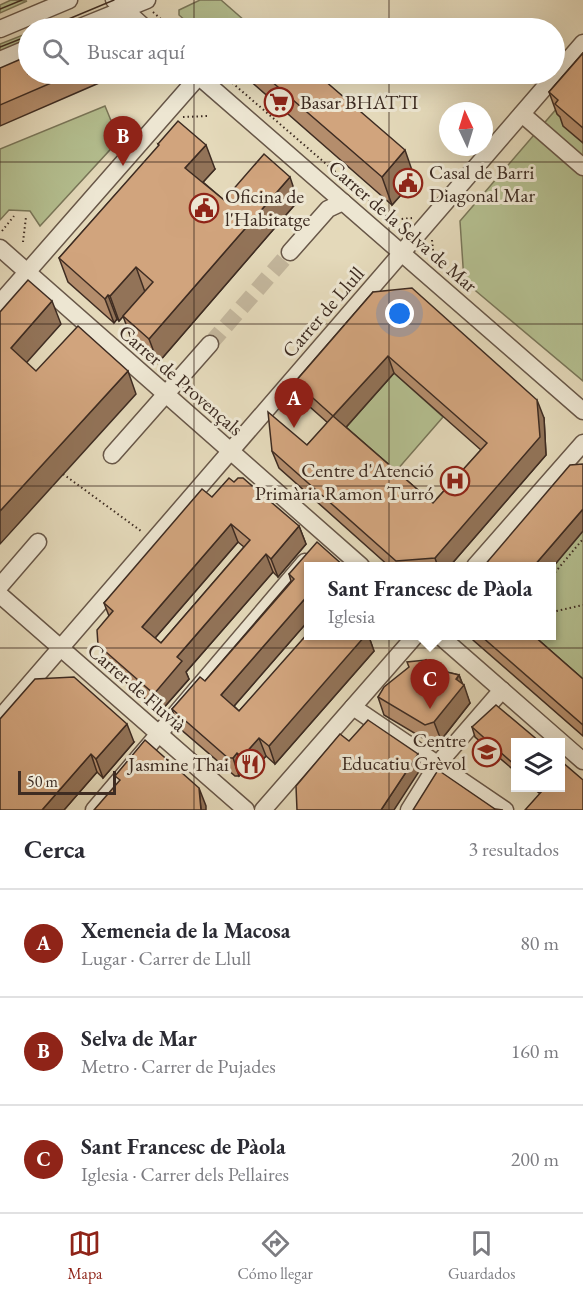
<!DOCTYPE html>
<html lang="es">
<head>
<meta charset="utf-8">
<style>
  :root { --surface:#fff; --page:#f2f2f3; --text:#2b2b33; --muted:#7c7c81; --line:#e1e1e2; --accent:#8f2418 }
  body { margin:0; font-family:"EB Garamond",serif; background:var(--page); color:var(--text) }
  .controls { position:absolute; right:18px; bottom:18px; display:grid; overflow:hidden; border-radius:0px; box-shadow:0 6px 24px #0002 }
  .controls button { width:54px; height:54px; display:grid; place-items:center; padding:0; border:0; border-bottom:2px solid var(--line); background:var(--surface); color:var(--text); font:30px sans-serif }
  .compass { position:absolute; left:439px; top:102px; width:54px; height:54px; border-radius:50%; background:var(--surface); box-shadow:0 6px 24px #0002; rotate:356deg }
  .scale { position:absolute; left:18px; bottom:15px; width:98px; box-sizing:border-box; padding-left:6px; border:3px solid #3e2c22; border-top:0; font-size:16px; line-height:21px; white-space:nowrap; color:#3e2c22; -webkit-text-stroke:4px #ede6d2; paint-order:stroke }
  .you { position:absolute; left:400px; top:314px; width:21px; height:21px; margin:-15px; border:4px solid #fff; border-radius:50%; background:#1a73e8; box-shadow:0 0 0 9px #1a73e833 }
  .badge { display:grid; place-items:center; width:39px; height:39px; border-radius:50%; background:var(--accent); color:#fff; font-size:20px; font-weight:700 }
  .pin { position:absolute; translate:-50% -50px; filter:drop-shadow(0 2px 3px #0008) }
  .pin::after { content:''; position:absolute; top:32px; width:21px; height:18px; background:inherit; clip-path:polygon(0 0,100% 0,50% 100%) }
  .popup { position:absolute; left:304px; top:562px; width:252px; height:78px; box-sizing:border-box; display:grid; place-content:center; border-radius:0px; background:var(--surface); filter:drop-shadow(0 2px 4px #0005); font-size:20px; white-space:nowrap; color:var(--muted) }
  .popup b { font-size:22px; color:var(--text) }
  .popup::after { content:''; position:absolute; left:50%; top:100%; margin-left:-12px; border:12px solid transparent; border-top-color:var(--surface) }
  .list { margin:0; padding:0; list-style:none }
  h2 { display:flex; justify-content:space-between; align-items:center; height:78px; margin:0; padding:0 24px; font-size:26px }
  h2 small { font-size:20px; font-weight:400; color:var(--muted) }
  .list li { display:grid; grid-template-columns:39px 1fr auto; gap:18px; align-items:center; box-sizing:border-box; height:108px; padding:0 24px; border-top:2px solid var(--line) }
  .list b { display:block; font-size:22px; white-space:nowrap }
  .list p { margin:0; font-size:20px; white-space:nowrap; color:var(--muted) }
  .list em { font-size:20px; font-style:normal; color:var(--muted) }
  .icon { flex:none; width:33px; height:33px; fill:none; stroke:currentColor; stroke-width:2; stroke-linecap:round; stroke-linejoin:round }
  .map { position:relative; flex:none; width:583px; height:810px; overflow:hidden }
  .search { position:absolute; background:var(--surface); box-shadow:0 6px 24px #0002; left:18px; right:18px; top:18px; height:66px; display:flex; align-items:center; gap:15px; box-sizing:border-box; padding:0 21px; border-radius:33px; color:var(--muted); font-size:22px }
  .sheet { height:402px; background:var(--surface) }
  nav { display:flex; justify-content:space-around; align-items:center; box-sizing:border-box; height:84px; border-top:2px solid var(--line); background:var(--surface); font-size:16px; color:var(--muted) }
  nav a { display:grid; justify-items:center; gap:3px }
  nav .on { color:var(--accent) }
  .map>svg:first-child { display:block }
  .green { fill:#b4bf90; stroke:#797659; stroke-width:1.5 }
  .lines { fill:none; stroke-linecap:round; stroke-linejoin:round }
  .minor-tunnel { stroke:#c3b69c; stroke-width:16; stroke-dasharray:16 8; stroke-linecap:butt }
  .minor-casing { stroke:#685748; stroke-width:19 }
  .path { stroke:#3e2c22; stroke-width:2; stroke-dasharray:1.5 3; stroke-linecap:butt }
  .minor { stroke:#ede6d2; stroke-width:16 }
  .tram { stroke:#3e2c22; stroke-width:1.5 }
  .wall { fill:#b48d6c; stroke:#3e2c22; stroke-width:1.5; fill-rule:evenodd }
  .shaded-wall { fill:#927358; stroke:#3e2c22; stroke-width:1.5 }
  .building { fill:#d1a47d; stroke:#3e2c22; stroke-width:1.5; fill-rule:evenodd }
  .grid { fill:none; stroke:#3e2c22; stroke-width:1.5; stroke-opacity:0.55 }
  .labels { text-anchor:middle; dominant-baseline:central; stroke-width:6; stroke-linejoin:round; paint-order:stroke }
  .poi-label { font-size:20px; fill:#3e2c22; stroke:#ede6d2; text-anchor:start }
  .street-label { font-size:20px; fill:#3e2c22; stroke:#ede6d2 }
</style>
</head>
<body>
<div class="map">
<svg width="583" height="810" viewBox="0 0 583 810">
  <rect width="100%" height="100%" fill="#e4d9ba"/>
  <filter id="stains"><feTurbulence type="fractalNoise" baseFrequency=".00333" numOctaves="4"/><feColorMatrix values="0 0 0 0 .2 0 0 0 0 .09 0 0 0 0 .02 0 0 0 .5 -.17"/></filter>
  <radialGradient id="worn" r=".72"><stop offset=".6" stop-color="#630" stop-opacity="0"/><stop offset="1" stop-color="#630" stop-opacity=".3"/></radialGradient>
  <!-- green -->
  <g class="green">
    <polygon points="11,0 27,1 0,13 0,5"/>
    <polygon points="200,0 221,0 253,28 194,28 179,15 179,10"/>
    <polygon points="28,33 28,40 0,52 0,44"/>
    <polygon points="583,78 583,381 464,281 460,221"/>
    <polygon points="105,106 119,140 40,226 30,211 9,210 0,220 0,149"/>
    <polygon points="394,373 443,417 390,478 340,434"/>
    <polygon points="583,531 583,689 522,636 552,636 552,568"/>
  </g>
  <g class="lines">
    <!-- minor-tunnel -->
    <polyline class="minor-tunnel" points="210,344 290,252"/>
    <!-- minor casing -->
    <g class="minor-casing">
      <g id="minor">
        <polyline points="114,0 145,28"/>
        <polyline points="78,28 147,0"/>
        <polyline points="0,29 69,0"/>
        <polyline points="0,60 28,48"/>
        <polyline points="196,74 583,411"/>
        <polyline points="522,114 583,167"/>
        <polyline points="0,248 361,566"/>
        <polyline points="290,252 328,209 343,202"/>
        <polyline points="0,303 199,76"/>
        <polyline points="112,455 210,344"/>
        <polyline points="475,566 583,443"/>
        <polyline points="0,586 38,542"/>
        <polyline points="0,595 246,810"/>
        <polyline points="440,636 583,761"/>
        <polyline points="353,707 505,810"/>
        <polyline points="0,718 583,43"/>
        <polyline points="94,810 305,562"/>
        <polyline points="263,810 415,636"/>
        <polyline points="409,810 437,765 502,690"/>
      </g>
    </g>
    <!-- path -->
    <g class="path">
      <polyline points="153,12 171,28"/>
      <polyline points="222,74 391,220 412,218"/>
      <polyline points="183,117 208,116"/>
      <polyline points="2,231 14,216"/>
      <polyline points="432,240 434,261"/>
      <polyline points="23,242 26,217"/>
      <polyline points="120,335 129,326"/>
      <polyline points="63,474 141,531"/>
      <polyline points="552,576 583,539"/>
      <polyline points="552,612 583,605"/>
    </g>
    <!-- minor -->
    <use href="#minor" class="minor"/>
    <!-- tram -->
    <g class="tram">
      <polyline points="0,9 22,0"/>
      <polyline points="47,28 114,0"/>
      <polyline points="0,47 28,36"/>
    </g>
  </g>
  <!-- wall -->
  <g class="wall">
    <polygon points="583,53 583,143 563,126 560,117 557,114 549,92"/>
    <polygon points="0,68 28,74 95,74 99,83 0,126"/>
    <polygon points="245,74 317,74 415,179 392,205 247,78"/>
    <polygon points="158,144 215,169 203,182 224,200 298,201 158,363 132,341 123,316 128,311 119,321 117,319 114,323 68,282 59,258 159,146"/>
    <path d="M373,292L544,418L546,455L449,567H390L279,468L272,451L307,445L328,423L301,399L295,382ZM394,373L481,450L433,503L346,427Z"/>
    <path d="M234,482L299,526L306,544L278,577L273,572L186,672L189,679L160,712L104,663L98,645L109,616L104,603L212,497ZM238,542L244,547L161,643L155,638Z"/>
    <polygon points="309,567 309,620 234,706 239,711 309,636 370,636 369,637 374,651 275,764 266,756 249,775 244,771 239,776 235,776 178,727 172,709 205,681 291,581 289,574"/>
    <polygon points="472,636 534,636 583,679 583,736 473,640"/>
    <polygon points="426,660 429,668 459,675 470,703 441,740 431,743 384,715 378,697"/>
    <polygon points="0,719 134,742 103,778 97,772 64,810 0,810"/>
    <polygon points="472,727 516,742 516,772 475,737"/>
    <polygon points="533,788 561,788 539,793"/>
  </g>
  <!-- shaded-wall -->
  <g class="shaded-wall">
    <polygon points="206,145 215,169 194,192 185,168"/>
    <polygon points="405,150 415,179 392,205 382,177"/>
    <polygon points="290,177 298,201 158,363 149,339"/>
    <polygon points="136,267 145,292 119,321 110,296"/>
    <polygon points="108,295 117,319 114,323 105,299"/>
    <polygon points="52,301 61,324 19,371 11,348"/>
    <polygon points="388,356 394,373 340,434 333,416"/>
    <polygon points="128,371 136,394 0,544 0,511"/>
    <polygon points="537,400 544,418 546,455 449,567 438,567 435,558"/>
    <polygon points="583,509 583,531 552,568 552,567 533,567"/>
    <polygon points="231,524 238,542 149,645 142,627"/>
    <polygon points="299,526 306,544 278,577 271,559"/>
    <polygon points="266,554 273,572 186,672 189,679 160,712 154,694 177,657"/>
    <polygon points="309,594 309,620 228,713 221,695"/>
    <polygon points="362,636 370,636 369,637 374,651 275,764 269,746"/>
    <polygon points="459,675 463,686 464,685 470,703 441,740 434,722"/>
    <polygon points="127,724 134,742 103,778 96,759"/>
    <polygon points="259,738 266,756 249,775 242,757"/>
    <polygon points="237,753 244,771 239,776 233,758"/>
    <polygon points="91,754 97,772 64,810 42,810"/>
    <polygon points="418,754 422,767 394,810 381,810"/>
    <polygon points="199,788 206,806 206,810 201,810"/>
  </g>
  <!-- building -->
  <g class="building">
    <polygon points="247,21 256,28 241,28"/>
    <polygon points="260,24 265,28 256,28"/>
    <polygon points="583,53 583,128 555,104 558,100 549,92"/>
    <polygon points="28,56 28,74 72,74 0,105 0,68"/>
    <polygon points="263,74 317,74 405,150 382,177"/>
    <polygon points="178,121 206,145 185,168 224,200 264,154 290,177 149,339 123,316 153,282 136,267 110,296 108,295 105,299 59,258 159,145 158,144"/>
    <polygon points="28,280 52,301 11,348 36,371 78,326 128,371 0,511 0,312"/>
    <path d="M412,288L537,400L540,437L435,558L396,561L272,451L268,412L307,445L333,416L295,382L373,292ZM388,356L487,443L433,503L333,416Z"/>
    <polygon points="583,464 583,509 533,567 483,567 570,465"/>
    <path d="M229,478L234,482L238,478H243L299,526L271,559L266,554L177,657L182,661L154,694L98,645L97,630L113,611L104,603L202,489L212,497ZM231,524L250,540L161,643L142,627Z"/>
    <polygon points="317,542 345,567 309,567 309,594 221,695 239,711 309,632 309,636 365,636 269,746 259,738 242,757 237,753 233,758 228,758 172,709 200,677 205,681 294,579 289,574"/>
    <polygon points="481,636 534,636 583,679 583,725"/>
    <polygon points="426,660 426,667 459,675 456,679 464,685 434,722 425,725 378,697 384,687 409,667 407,662"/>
    <polygon points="74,677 127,724 96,759 91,754 42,810 0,810 0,719 35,679"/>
    <polygon points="496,705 540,742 516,742 516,766 472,727"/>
    <polygon points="368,720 418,754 381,810 297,810 296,786 340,734 349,741"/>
    <polygon points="145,740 199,788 201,810 94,810 120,780 115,776"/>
    <polygon points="561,761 583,780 583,810 525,810 543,790 540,788 561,788"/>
    <polygon points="438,770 495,809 503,810 413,810"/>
  </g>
  <!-- grid -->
  <path class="grid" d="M194,0V28M389,0V28M194,74V810M389,74V810M0,162H583M0,324H583M0,486H583M0,648H583"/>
  <!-- icons -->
  <defs>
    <g id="supermarket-ring" transform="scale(1.5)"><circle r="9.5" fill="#ede6d2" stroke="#8f2418" stroke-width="1.5"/><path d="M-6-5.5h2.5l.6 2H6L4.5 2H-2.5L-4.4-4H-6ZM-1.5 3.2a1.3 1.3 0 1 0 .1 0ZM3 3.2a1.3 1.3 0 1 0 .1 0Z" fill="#8f2418"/></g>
    <g id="civic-ring" transform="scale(1.5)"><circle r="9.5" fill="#ede6d2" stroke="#8f2418" stroke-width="1.5"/><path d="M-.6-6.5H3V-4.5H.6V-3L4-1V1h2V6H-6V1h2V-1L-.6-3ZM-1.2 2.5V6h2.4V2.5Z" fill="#8f2418"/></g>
    <g id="hospital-ring" transform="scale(1.5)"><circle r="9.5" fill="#ede6d2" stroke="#8f2418" stroke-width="1.5"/><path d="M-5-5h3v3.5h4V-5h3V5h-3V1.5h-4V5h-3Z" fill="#8f2418"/></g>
    <g id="school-ring" transform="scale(1.5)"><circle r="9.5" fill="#ede6d2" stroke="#8f2418" stroke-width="1.5"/><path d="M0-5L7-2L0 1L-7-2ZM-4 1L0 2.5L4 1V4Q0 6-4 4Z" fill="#8f2418"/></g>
    <g id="restaurant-ring" transform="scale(1.5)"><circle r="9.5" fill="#ede6d2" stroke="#8f2418" stroke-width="1.5"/><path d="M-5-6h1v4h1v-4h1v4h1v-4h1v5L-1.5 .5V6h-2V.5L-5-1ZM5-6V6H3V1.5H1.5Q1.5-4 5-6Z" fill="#8f2418"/></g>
  </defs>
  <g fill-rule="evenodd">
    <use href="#supermarket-ring" x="279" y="102"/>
    <use href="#civic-ring" x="408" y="183"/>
    <use href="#civic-ring" x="204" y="208"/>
    <use href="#hospital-ring" x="455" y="481"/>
    <use href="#school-ring" x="487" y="752"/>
    <use href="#restaurant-ring" x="250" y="764"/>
  </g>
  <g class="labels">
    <!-- poi labels -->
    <g class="poi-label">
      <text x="300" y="102">Basar BHATTI</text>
      <text x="429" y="172">Casal de Barri<tspan x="429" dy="23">Diagonal Mar</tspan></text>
      <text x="225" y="196">Oficina de<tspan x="225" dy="23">l'Habitatge</tspan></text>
      <text x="434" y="470" text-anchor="end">Centre d'Atenció<tspan x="434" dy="23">Primària Ramon Turró</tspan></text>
      <text x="466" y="740" text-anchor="end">Centre<tspan x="466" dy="23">Educatiu Grèvol</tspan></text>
      <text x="229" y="764" text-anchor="end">Jasmine Thai</text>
    </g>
    <!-- street labels -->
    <g class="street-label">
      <text transform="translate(403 226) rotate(41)">Carrer de la Selva de Mar</text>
      <text transform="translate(323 312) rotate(-49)">Carrer de Llull</text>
      <text transform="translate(181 380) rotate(41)">Carrer de Provençals</text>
      <text transform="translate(137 687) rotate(41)">Carrer de Fluvià</text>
    </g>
  </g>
  <rect width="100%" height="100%" filter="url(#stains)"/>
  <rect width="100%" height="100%" fill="url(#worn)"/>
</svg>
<div class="controls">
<button><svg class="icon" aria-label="layers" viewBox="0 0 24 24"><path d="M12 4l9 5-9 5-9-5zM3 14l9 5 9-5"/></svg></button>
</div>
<svg class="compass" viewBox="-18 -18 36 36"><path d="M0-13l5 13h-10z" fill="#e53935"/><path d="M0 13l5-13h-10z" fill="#7c7c81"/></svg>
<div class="scale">50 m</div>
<div class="you"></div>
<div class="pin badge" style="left:294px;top:428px">A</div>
<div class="pin badge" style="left:123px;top:166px">B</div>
<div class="pin badge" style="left:430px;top:709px">C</div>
<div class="popup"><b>Sant Francesc de Pàola</b>Iglesia</div>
<div class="search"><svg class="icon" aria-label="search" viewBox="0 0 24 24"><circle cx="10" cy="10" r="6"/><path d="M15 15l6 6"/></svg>Buscar aquí</div>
</div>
<section class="sheet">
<h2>Cerca<small>3 resultados</small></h2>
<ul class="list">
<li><span class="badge">A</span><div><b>Xemeneia de la Macosa</b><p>Lugar · Carrer de Llull</p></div><em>80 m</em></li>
<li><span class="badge">B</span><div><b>Selva de Mar</b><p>Metro · Carrer de Pujades</p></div><em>160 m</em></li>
<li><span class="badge">C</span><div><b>Sant Francesc de Pàola</b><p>Iglesia · Carrer dels Pellaires</p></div><em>200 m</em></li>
</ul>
</section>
<nav>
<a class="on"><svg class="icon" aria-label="map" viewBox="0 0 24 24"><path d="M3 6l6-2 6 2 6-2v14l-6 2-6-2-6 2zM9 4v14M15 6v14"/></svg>Mapa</a>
<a><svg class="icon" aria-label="directions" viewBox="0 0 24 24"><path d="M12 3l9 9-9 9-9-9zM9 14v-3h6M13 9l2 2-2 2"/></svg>Cómo llegar</a>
<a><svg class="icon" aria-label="saved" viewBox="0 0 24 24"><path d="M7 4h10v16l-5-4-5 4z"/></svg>Guardados</a>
</nav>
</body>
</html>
